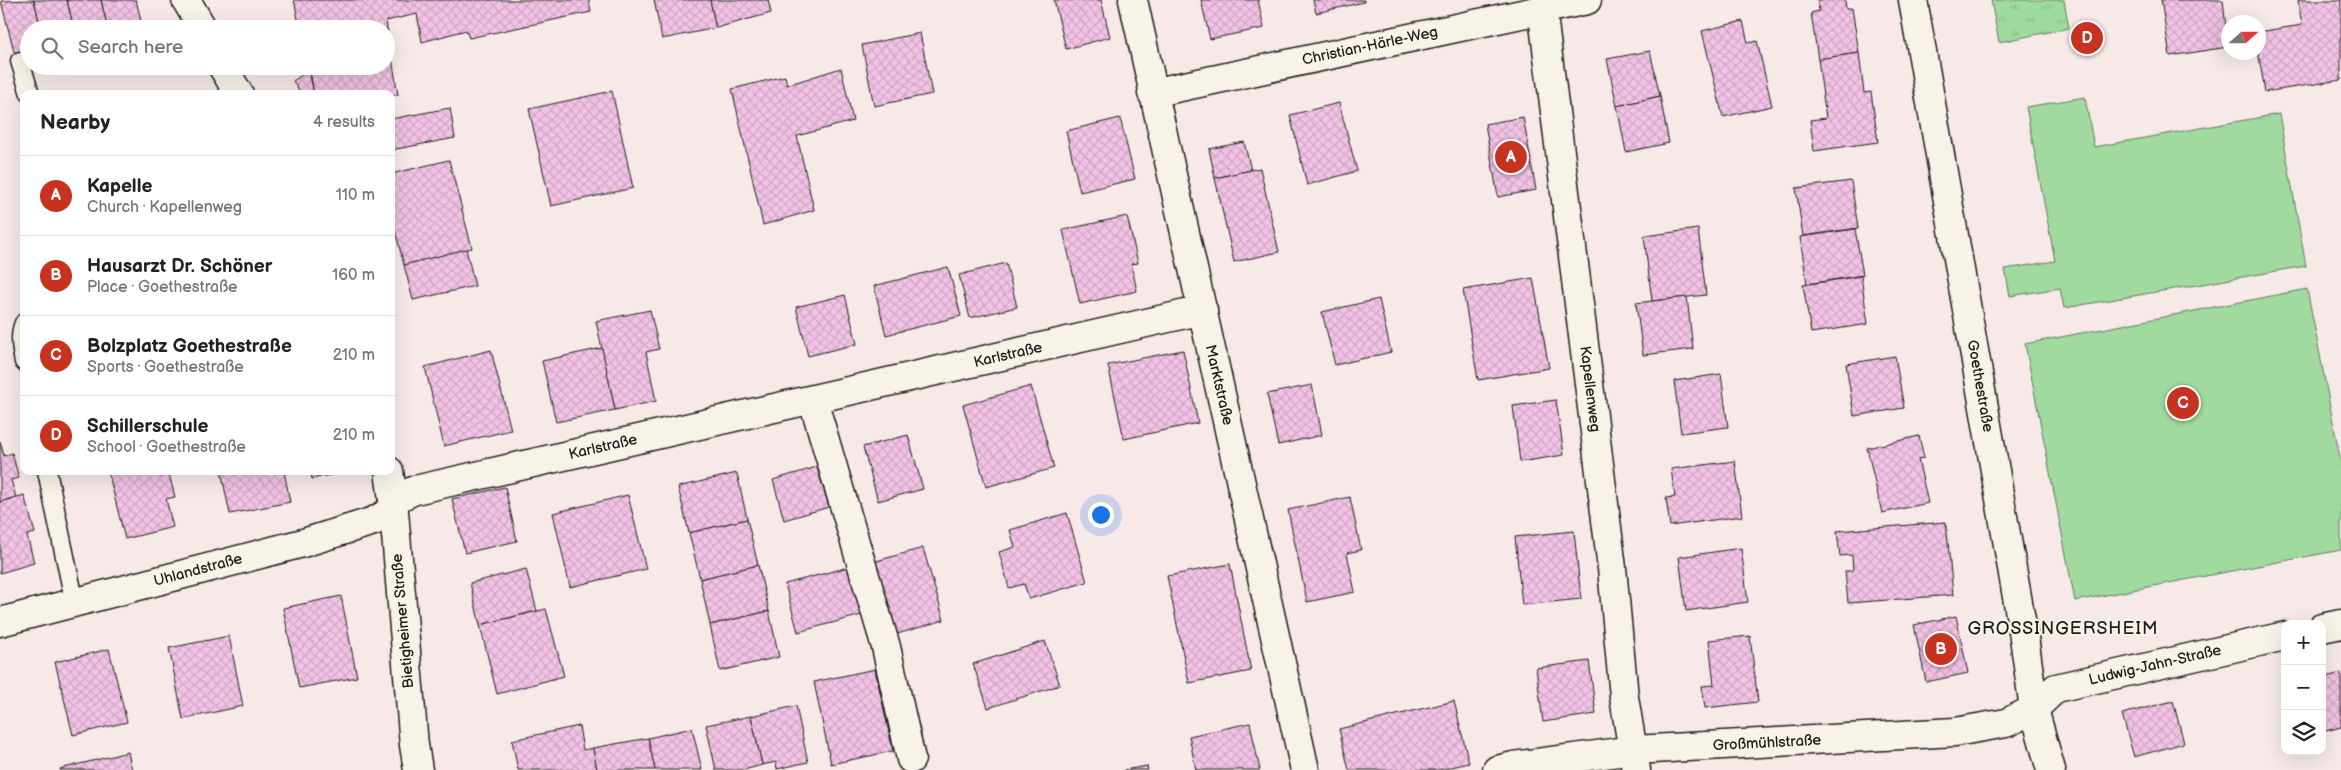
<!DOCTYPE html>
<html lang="en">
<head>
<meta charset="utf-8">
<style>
  :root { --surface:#fff; --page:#f2f2f2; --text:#222; --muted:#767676; --line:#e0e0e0; --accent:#c8321e }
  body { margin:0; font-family:"Balsamiq Sans",sans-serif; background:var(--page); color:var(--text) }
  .controls { position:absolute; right:15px; bottom:15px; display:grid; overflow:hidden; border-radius:10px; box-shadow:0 5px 20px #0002 }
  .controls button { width:45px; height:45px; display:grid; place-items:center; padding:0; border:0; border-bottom:1px solid var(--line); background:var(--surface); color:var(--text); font:25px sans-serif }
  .compass { position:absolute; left:2221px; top:15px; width:45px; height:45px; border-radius:50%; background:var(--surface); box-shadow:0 5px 20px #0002; rotate:69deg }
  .you { position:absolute; left:1100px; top:514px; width:18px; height:18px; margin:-12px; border:4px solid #fff; border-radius:50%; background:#1a73e8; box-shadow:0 0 0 8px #1a73e833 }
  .badge { display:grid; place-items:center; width:32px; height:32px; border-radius:50%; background:var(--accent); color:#fff; font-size:16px; font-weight:700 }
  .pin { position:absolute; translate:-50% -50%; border:2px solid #fff; box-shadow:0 1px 5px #0006 }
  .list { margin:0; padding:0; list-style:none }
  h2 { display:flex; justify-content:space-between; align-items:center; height:65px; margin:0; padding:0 20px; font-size:21px }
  h2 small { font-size:16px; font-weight:400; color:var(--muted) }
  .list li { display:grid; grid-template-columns:32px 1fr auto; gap:15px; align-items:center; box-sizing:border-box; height:80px; padding:0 20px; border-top:1px solid var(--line) }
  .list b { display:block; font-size:19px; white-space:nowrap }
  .list p { margin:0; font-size:16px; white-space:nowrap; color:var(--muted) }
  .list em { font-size:16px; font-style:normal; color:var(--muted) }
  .icon { flex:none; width:28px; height:28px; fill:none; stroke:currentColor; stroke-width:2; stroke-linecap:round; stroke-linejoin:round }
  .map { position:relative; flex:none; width:2341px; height:770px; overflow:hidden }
  .search { position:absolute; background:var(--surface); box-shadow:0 5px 20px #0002; left:20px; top:20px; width:375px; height:55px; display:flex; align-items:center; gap:12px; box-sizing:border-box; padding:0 18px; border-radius:28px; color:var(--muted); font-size:19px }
  .panel { position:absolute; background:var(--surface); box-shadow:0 5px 20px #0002; left:20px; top:90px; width:375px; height:385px; border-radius:10px }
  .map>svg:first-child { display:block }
  .green { fill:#a0da9f; stroke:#5e7b5e }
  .park { fill:url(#park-tufts); stroke:#5e7b5e }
  .building { fill:url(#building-cross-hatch); stroke:#1c1c1c }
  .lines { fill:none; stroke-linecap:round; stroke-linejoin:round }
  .service-casing { stroke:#1c1c1c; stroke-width:21 }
  .minor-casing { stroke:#1c1c1c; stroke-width:31 }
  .secondary-casing { stroke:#1c1c1c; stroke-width:31 }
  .service { stroke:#f7f3e8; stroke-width:18 }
  .minor { stroke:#f7f3e8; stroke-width:28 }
  .secondary { stroke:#f7f3e8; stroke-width:28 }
  .labels { text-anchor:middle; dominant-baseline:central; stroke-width:4; stroke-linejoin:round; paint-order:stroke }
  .street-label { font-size:15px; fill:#1c1c1c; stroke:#f7f3e8 }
  .quarter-label { font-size:18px; letter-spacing:1px; fill:#1c1c1c; stroke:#f7f3e8 }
</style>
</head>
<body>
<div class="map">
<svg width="2341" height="770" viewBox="0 0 2341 770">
  <defs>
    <pattern id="park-tufts" width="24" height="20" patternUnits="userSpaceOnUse" patternTransform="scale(1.25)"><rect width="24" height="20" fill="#a0da9f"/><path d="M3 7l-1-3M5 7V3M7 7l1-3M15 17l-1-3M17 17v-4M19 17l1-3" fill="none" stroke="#89ba88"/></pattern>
    <pattern id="building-cross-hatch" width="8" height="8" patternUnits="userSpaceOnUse" patternTransform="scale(1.25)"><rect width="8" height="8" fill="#f3c3e5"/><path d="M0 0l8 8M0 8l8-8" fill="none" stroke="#d0a7c4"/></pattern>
  </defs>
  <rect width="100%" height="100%" fill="#f6e9e7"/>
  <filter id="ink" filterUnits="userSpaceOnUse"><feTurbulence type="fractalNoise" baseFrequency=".02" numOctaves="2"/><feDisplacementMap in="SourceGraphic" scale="10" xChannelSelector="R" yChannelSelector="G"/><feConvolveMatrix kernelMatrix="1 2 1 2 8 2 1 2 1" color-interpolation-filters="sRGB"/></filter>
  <g filter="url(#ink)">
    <!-- green -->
    <g class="green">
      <polygon points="2085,97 2094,147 2279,114 2306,266 2064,308 2060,288 2010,296 2005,269 2055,261 2026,107"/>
      <polygon points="2307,289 2341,463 2341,550 2075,601 2025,344"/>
    </g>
    <!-- park -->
    <polygon class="park" points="1991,0 2064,0 2069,28 1999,42"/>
    <!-- building -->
    <g class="building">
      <polygon points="34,0 41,29 29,29 29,51 15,55 1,1"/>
      <polygon points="34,0 67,0 74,29 41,29"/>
      <polygon points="67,0 101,0 108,29 74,29"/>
      <polygon points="101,0 136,0 143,29 108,29"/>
      <polygon points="294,0 589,0 591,12 469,38 466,30 422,42 417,14 386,21 398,95 314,94 309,66 386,66 386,29 300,29"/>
      <polygon points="654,0 710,0 716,28 662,39"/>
      <polygon points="710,0 768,0 771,13 716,28"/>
      <polygon points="1054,0 1101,0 1110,37 1066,49"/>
      <polygon points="1201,0 1258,0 1264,28 1210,39"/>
      <polygon points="1313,0 1364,0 1364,2 1316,13"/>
      <polygon points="1817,0 1845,0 1846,9 1852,8 1859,53 1818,59 1811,13 1819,11"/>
      <polygon points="2161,0 2223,0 2228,47 2170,56"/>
      <polygon points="2298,0 2341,0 2341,80 2265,92 2258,51 2258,32 2302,25"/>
      <polygon points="1743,21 1748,43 1757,41 1772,106 1723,117 1702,31"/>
      <polygon points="920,33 932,94 874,106 862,45"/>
      <polygon points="1650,51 1660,96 1617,106 1607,59"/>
      <polygon points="1859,53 1864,93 1871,92 1878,142 1814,151 1810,120 1826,118 1818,59"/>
      <polygon points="841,68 853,121 797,136 814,210 763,225 732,89 785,76 787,85"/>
      <polygon points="309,70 314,94 301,94 293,81"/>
      <polygon points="186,89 187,94 169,94"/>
      <polygon points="612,91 633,188 551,206 529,109"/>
      <polygon points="1660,96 1669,143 1626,152 1617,106"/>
      <polygon points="1339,103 1357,171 1307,185 1290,115"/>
      <polygon points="450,108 455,138 391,150 391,119"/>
      <polygon points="1523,117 1536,190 1498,197 1485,124"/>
      <polygon points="1120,118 1135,179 1080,192 1066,131"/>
      <polygon points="1244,142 1251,170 1215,178 1209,149"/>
      <polygon points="449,160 472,248 404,265 391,215 391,174"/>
      <polygon points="1260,168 1279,252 1234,262 1215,178"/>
      <polygon points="1851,181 1858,228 1803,236 1796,188"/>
      <polygon points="1127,216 1138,263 1131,264 1137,291 1080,304 1063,230"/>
      <polygon points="1698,229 1706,295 1652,301 1644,236"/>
      <polygon points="1855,229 1863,275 1807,284 1800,237"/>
      <polygon points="466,249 475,286 413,300 404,265"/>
      <polygon points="1006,263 1017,307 970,318 959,275"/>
      <polygon points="948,267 961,316 886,335 874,286"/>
      <polygon points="1861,276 1868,324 1811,333 1803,285"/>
      <polygon points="1533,278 1549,368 1478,380 1463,290"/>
      <polygon points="845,295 857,344 808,356 796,307"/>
      <polygon points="1687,297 1693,349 1643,355 1636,303"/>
      <polygon points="1379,299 1391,352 1335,365 1322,312"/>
      <polygon points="650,310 659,349 646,352 656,401 615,410 596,321"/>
      <polygon points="602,348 615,410 556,422 542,361"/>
      <polygon points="491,350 511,430 444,446 425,367"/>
      <polygon points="1183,350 1198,423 1124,439 1108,365"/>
      <polygon points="1895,356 1904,408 1854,416 1846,364"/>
      <polygon points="1721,374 1728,427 1681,433 1674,381"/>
      <polygon points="1312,385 1322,435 1278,445 1267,394"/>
      <polygon points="1031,386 1054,468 986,487 963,405"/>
      <polygon points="1556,400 1564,455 1520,462 1513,406"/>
      <polygon points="908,435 923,489 878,501 863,447"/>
      <polygon points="1919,436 1924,458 1918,459 1928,503 1882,513 1867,448"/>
      <polygon points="0,441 4,456 12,453 19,478 11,480 16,497 0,502"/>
      <polygon points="1735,461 1742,516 1670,526 1666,498 1675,497 1671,469"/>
      <polygon points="817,467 829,507 784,520 773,480"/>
      <polygon points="108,471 158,471 160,477 169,474 175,497 166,499 173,527 125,539"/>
      <polygon points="221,471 284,471 290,502 230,514"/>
      <polygon points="310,471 347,471 312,479"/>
      <polygon points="737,473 747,519 689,533 678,487"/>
      <polygon points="505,487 517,541 465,553 452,499"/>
      <polygon points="24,495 35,533 27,535 34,563 0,573 0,502"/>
      <polygon points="628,495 646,569 570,587 553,513"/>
      <polygon points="1350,497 1361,550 1347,553 1355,592 1307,602 1288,510"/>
      <polygon points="1067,513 1087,582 1029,599 1024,584 1009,588 999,552 1015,547 1010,530"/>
      <polygon points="747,519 758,565 700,579 689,533"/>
      <polygon points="1946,522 1953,595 1848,603 1845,571 1853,571 1852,555 1840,556 1837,531"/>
      <polygon points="1574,531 1581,599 1522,605 1515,537"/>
      <polygon points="923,548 944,620 894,635 873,562"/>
      <polygon points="1741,548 1748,602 1686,611 1679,557"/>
      <polygon points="1230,564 1251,671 1189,683 1167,576"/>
      <polygon points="758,565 769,611 710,625 700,579"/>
      <polygon points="856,565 869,613 798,632 785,584"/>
      <polygon points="526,569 537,611 480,625 470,583"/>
      <polygon points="341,596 357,677 299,688 283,608"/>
      <polygon points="546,609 564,676 497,694 480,625"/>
      <polygon points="769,611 779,657 720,671 710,625"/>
      <polygon points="1956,616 1968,673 1926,682 1914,625"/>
      <polygon points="229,636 243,706 183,719 169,648"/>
      <polygon points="1750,636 1758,702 1705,708 1702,686 1714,685 1709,640"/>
      <polygon points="1045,641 1060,685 988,708 973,664"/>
      <polygon points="109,649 127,722 73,735 55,662"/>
      <polygon points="1589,661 1596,714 1543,722 1536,668"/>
      <polygon points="875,669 893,751 831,764 814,682"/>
      <polygon points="2341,673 2341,727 2322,732 2322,678"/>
      <polygon points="1454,701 1469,763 1439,770 1349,770 1339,729"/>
      <polygon points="2173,701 2184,743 2134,757 2122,714"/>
      <polygon points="796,706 808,762 777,769 776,762 762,765 751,716"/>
      <polygon points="751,716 762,765 744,770 716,770 706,725"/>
      <polygon points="1250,723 1260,770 1196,770 1189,736"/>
      <polygon points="579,726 583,750 593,748 597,770 518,770 512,740"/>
      <polygon points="692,728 702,770 655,770 648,738"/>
      <polygon points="648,738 655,770 597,770 593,748"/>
      <polygon points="128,752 132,770 60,770 60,769"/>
      <polygon points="1147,766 1148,770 1124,770"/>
    </g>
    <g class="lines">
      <!-- service casing -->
      <g class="service-casing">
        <g id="service">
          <polyline points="20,61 30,94"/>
          <path d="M24,323C19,334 21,349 24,362"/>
          <polyline points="47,471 75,604"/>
        </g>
      </g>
      <!-- minor casing -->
      <g class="minor-casing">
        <g id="minor">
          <polyline points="1133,0 1305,770"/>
          <polyline points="1913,0 2024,637 2034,709 2051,770"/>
          <polyline points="1542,8 1612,568 1624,697 1636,770"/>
          <polyline points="1152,93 1587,0"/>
          <polyline points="813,400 886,647 911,759"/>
          <polyline points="393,500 415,490 1203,310"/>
          <polyline points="0,622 303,543 374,521 393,510"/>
          <polyline points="2322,628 2341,624"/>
          <polyline points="1497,770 1513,766 1634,750 1955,732 2006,723 2034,709 2056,688 2285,636"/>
        </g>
      </g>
      <!-- secondary casing -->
      <g class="secondary-casing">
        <g id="secondary">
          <polyline points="186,0 203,29"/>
          <polyline points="222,66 239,94"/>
          <polyline points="389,471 393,500 414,745 418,770"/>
        </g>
      </g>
      <!-- service -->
      <use href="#service" class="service"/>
      <!-- minor -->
      <use href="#minor" class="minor"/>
      <!-- secondary -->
      <use href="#secondary" class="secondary"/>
    </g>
  </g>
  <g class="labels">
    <!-- street labels -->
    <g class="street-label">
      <text transform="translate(1370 46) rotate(-12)">Christian-Härle-Weg</text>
      <text transform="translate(1008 355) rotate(-13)">Karlstraße</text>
      <text transform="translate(1219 385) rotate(77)">Marktstraße</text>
      <text transform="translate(1980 386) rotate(80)">Goethestraße</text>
      <text transform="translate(1590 389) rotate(83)">Kapellenweg</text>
      <text transform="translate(603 447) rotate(-13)">Karlstraße</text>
      <text transform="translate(198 570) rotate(-15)">Uhlandstraße</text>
      <text transform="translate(403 621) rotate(-95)">Bietigheimer Straße</text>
      <text transform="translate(2155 665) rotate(-13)">Ludwig-Jahn-Straße</text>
      <text transform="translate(1767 743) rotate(-3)">Großmühlstraße</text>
    </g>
    <!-- quarter labels -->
    <g class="quarter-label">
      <text x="2063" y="628">GROSSINGERSHEIM</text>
    </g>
  </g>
</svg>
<div class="controls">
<button>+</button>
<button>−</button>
<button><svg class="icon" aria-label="layers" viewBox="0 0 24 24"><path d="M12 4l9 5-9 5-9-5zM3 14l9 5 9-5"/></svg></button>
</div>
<svg class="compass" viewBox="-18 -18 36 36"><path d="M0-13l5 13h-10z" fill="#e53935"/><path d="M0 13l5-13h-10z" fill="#767676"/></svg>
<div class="you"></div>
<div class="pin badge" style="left:1511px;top:157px">A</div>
<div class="pin badge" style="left:1941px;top:649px">B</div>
<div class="pin badge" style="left:2183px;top:403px">C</div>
<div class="pin badge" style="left:2087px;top:38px">D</div>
<div class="search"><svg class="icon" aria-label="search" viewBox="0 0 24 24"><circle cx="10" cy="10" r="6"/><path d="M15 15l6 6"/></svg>Search here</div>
<section class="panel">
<h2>Nearby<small>4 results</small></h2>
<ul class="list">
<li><span class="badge">A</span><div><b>Kapelle</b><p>Church · Kapellenweg</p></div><em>110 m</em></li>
<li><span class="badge">B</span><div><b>Hausarzt Dr. Schöner</b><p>Place · Goethestraße</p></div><em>160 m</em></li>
<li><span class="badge">C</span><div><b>Bolzplatz Goethestraße</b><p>Sports · Goethestraße</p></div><em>210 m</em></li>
<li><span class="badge">D</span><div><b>Schillerschule</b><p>School · Goethestraße</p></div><em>210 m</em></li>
</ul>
</section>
</div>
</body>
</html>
